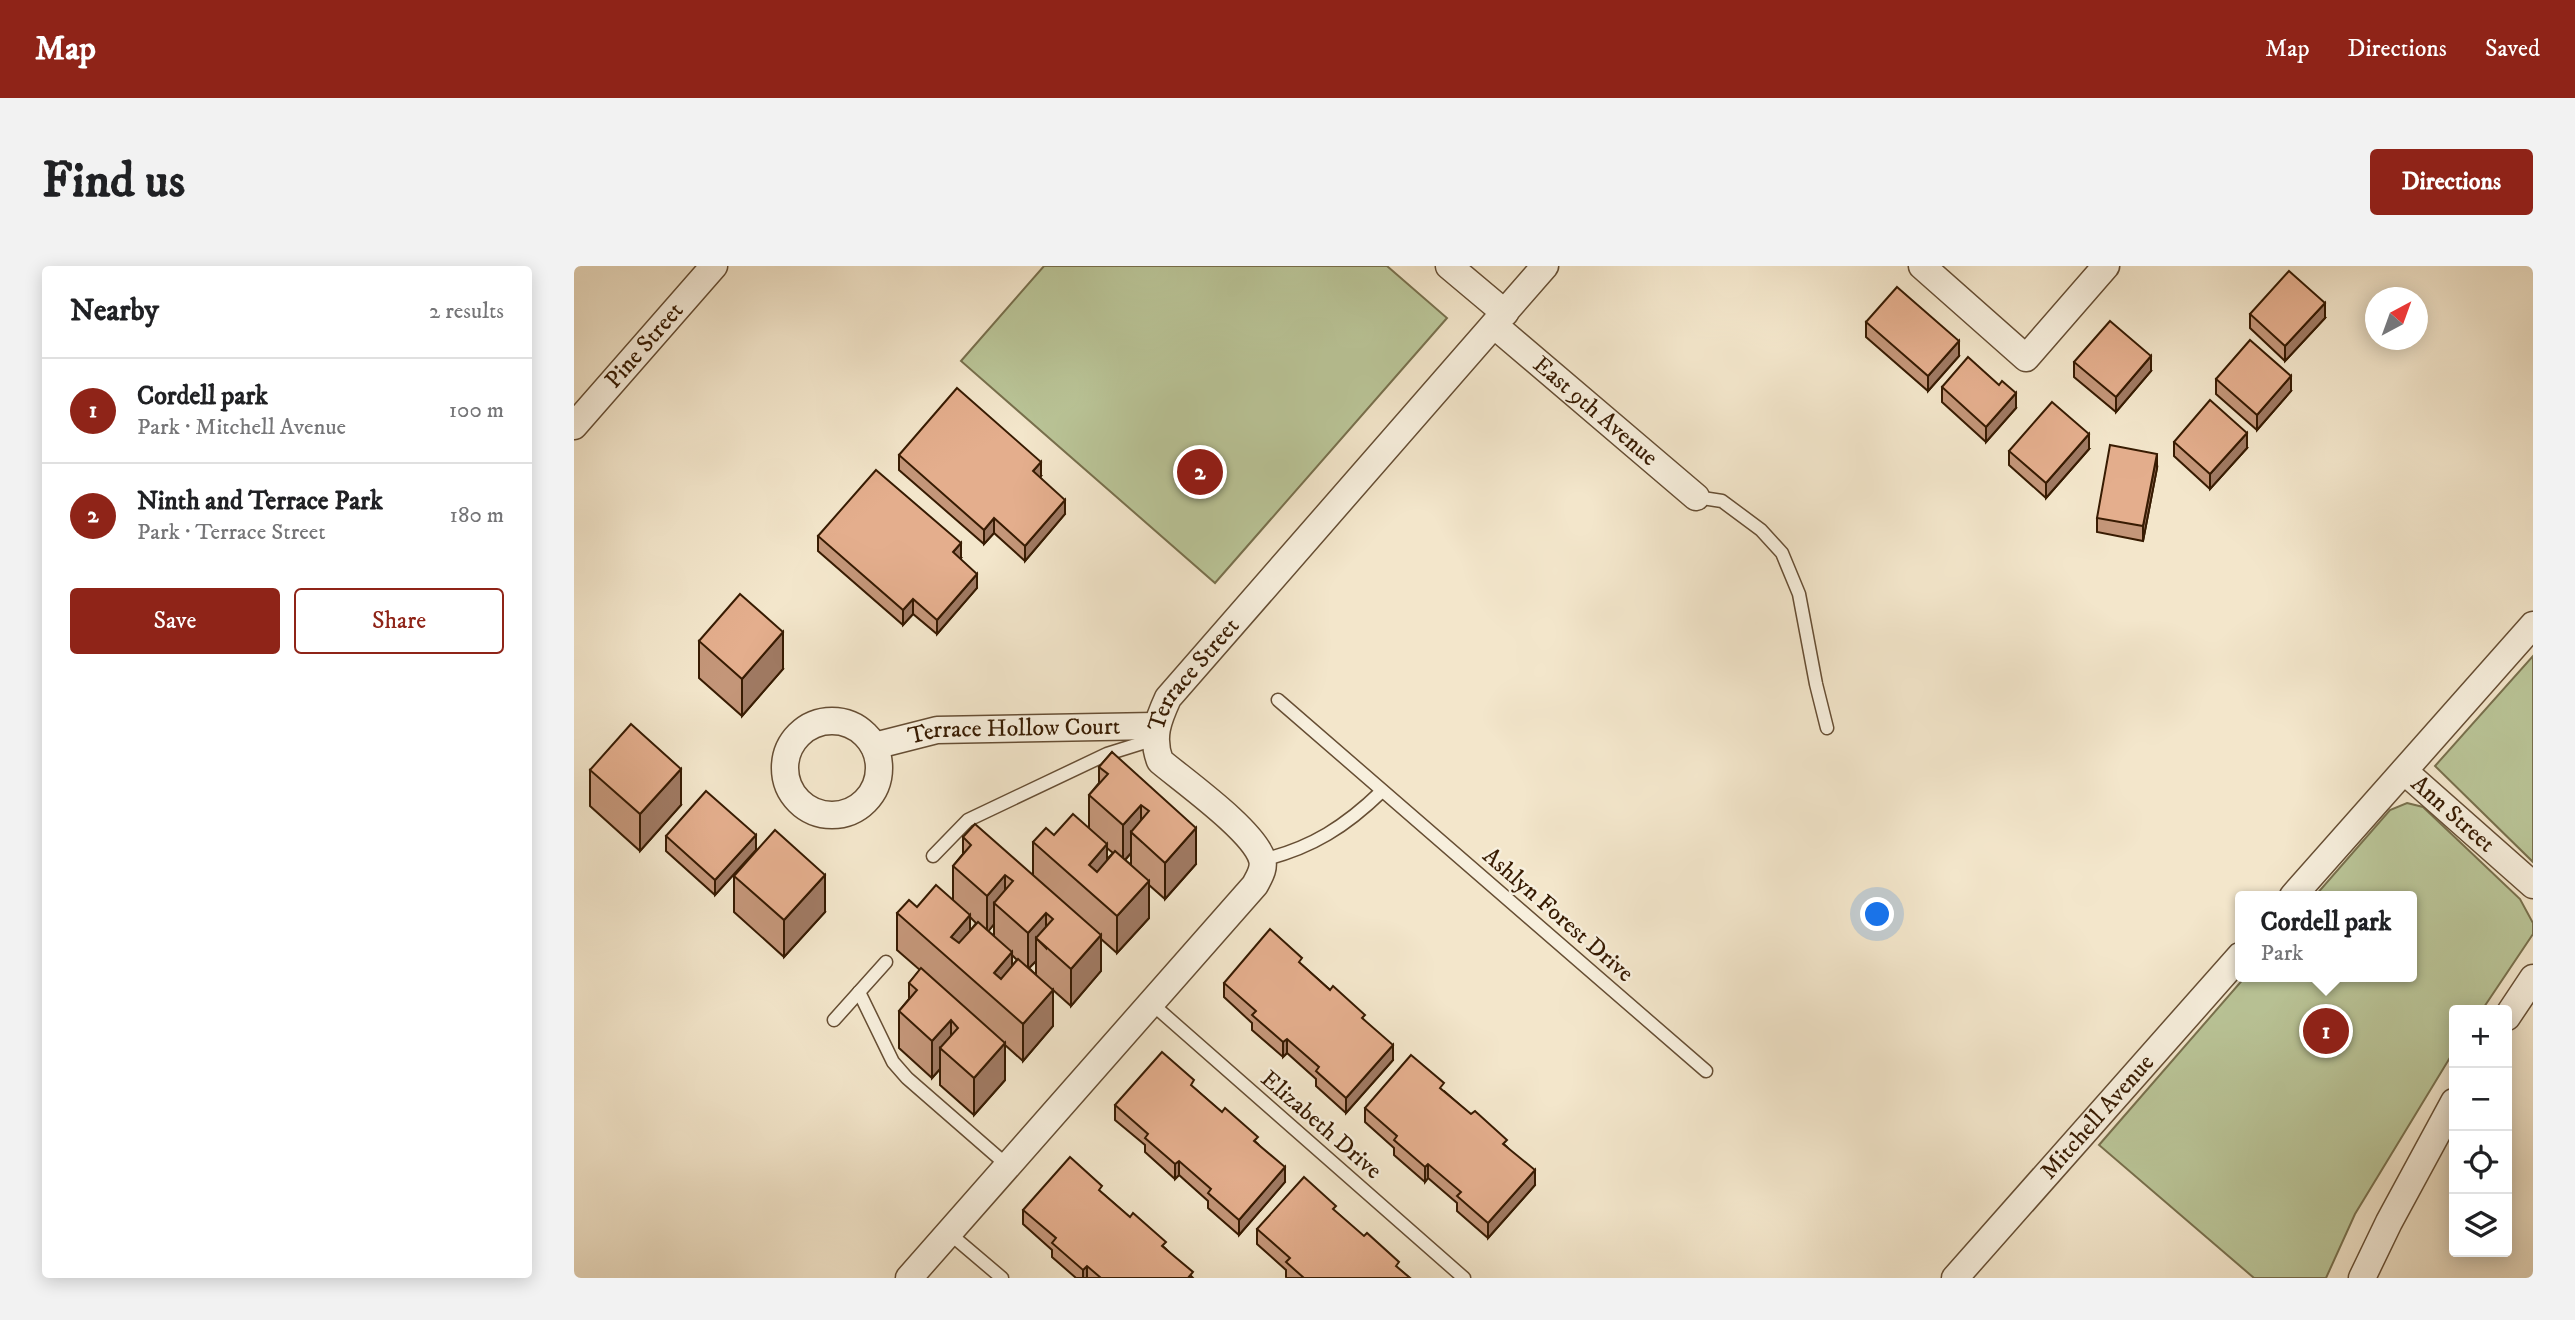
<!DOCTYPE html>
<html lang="en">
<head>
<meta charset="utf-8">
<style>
  :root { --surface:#fff; --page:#f2f2f2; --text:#202124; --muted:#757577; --line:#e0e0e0; --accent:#8f2418 }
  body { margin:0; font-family:"IM FELL DW Pica",serif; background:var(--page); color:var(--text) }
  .controls { position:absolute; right:21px; bottom:21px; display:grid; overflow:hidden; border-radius:7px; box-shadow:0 4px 18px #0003 }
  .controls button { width:63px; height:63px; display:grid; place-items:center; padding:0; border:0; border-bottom:2px solid var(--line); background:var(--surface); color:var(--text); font:35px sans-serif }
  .compass { position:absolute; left:1791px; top:21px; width:63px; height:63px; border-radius:50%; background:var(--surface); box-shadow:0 4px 18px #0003; rotate:41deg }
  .you { position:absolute; left:1304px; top:649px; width:24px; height:24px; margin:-18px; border:5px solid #fff; border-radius:50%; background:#1a73e8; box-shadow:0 0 0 10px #1a73e833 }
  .badge { display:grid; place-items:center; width:46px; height:46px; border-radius:50%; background:var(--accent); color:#fff; font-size:23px; font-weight:700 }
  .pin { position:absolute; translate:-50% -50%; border:4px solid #fff; box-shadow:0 2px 7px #0006 }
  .popup { position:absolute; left:1661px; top:625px; width:182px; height:91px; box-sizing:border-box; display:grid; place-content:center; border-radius:7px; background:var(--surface); filter:drop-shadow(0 2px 5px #0005); font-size:23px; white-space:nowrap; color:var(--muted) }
  .popup b { font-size:26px; color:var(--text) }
  .popup::after { content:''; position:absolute; left:50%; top:100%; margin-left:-14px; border:14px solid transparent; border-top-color:var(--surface) }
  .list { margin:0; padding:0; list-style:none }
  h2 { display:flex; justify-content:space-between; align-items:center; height:91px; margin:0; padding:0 28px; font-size:30px }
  h2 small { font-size:23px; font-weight:400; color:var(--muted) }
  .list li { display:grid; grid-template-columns:46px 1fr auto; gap:21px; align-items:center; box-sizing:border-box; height:105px; padding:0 28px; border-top:2px solid var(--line) }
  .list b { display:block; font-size:26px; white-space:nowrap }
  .list p { margin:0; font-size:23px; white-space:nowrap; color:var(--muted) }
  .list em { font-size:23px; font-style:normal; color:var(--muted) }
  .actions { display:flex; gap:14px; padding:21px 28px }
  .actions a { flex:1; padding:16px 0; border:2px solid var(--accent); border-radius:7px; text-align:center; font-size:24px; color:var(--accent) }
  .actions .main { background:var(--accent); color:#fff }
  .icon { flex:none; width:38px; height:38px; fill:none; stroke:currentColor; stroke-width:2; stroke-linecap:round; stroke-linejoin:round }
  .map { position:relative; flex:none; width:1959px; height:1012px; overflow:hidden; border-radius:7px }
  header { display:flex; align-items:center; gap:42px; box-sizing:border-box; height:98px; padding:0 35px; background:var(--accent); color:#fff }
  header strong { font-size:33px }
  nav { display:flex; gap:38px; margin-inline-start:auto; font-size:24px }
  .intro { display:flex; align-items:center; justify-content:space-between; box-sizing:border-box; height:168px; padding:0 42px }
  h1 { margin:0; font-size:49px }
  .button { padding:18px 32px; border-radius:7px; background:var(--accent); color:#fff; font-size:24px; font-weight:700 }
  main { display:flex; gap:42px; padding:0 42px }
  aside { flex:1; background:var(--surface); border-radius:7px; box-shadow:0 4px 18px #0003 }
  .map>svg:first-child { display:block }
  .green { fill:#bac598; stroke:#78704d; stroke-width:2 }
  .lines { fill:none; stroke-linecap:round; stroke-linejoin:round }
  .lane-casing { stroke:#664e34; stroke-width:15 }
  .street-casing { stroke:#664e34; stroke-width:29 }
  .lane { stroke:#f7efdd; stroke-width:12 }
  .street { stroke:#f7efdd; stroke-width:26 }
  .wall { fill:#c49679; stroke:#371b02; stroke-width:2; fill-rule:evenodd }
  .shaded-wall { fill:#a07a63; stroke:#371b02; stroke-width:2 }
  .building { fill:#e4ae8d; stroke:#371b02; stroke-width:2 }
  .labels { text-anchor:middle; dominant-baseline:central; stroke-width:5; stroke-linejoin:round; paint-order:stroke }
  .street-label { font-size:24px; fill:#371b02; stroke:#f7efdd }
</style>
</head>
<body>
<header>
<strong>Map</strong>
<nav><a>Map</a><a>Directions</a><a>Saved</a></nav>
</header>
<div class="intro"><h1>Find us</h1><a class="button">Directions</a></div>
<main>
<aside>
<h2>Nearby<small>2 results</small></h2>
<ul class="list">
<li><span class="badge">1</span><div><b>Cordell park</b><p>Park · Mitchell Avenue</p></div><em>100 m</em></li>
<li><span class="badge">2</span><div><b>Ninth and Terrace Park</b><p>Park · Terrace Street</p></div><em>180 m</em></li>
</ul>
<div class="actions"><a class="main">Save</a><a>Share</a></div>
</aside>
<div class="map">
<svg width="1959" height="1012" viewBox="0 0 1959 1012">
  <rect width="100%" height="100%" fill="#f3e6cb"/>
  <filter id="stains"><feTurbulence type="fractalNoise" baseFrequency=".00286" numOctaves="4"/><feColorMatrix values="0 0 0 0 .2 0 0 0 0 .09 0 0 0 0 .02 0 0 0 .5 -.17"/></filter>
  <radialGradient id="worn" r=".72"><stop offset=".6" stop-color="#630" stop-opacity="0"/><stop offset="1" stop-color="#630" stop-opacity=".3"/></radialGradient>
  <!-- green -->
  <g class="green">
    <polygon points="470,0 813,0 873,52 641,317 387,95"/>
    <polygon points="1959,390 1959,596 1861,500"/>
    <polygon points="1833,537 1849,541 1946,633 1959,657 1959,668 1908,744 1880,744 1880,785 1781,948 1752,1012 1680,1012 1525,879 1671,711 1838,711 1838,630 1741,630 1816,544"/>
  </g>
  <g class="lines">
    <!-- lane casing -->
    <g class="lane-casing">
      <g id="lane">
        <polyline points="1122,231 1148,235 1187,264 1208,287 1225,328 1242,418 1253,462"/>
        <polyline points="704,434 1132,805"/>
        <polyline points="359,590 394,554 533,488 581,473"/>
        <path d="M688,594C738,582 772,560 808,525"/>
        <polyline points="285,726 319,796 333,812 434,900"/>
        <polyline points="577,737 890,1012"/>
        <polyline points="260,754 312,696"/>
        <polyline points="375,967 428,1012"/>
      </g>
    </g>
    <!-- street casing -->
    <g class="street-casing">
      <g id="street">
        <polyline points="875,0 931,47"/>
        <polyline points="1348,0 1452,92 1532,0"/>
        <path id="s1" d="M920,59L1122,231"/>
        <path id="s2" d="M0,160L140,0"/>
        <circle cx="258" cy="502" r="47"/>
        <path id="s3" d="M300,480L363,464L581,460"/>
        <path id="s4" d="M1830,505L1959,619"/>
        <polyline points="1719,630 1959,359"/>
        <polyline points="1933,751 1959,712"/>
        <path id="s5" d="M335,1012L681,619C685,611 691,603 688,593C680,565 611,516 586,495C577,471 584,454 594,432L971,0"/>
        <path id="s6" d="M1381,1012L1666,690"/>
        <polyline points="1788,1012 1815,956 1880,836"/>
      </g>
    </g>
    <!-- lane -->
    <use href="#lane" class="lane"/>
    <!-- street -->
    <use href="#street" class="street"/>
  </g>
  <!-- wall -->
  <g class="wall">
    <polygon points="1676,48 1751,52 1711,95 1676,62"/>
    <polygon points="1292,56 1385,90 1354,125 1292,71"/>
    <polygon points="1500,96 1577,105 1542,146 1500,111"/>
    <polygon points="1642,113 1717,125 1683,164 1642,128"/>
    <polygon points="1368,121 1442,142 1412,176 1368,136"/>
    <polygon points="1600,176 1673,182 1636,223 1600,190"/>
    <polygon points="1515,183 1472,232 1435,199 1435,185"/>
    <polygon points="325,189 467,210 466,211 491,248 451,295 420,267 410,278 325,204"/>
    <polygon points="1583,202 1569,275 1523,266 1523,252"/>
    <polygon points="244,270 387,292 386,293 403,322 363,368 339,348 329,359 244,285"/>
    <polygon points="125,375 209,403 168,450 125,412"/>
    <path d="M538,486L622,598L591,633L575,619V652L543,687L527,673V705L497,740L479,724V760L449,795L431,779V814L400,849L366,819V803L358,812L325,782V745L335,733V717L346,704L323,684V647L343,641L379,634V600L389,588V571L459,609V576L480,569L515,562V529L525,517V501ZM533,582L539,587L533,593ZM557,587V599L551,594ZM396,651L402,657L396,665ZM420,658V670L414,665ZM438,689L443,694L438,700ZM462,695V709L455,702Z"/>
    <polygon points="16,504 107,539 66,585 16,540"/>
    <polygon points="92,570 182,584 141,629 92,585"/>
    <polygon points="160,610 251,646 210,691 160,646"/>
    <polygon points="728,699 791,755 819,794 772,847 742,820 742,813 713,787 709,791 678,764 678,757 650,731 650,717"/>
    <polygon points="620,822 684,878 711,916 665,969 634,942 634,935 605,909 601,913 571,886 571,879 541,854 541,839"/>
    <polygon points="870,825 933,881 961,919 914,972 883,945 883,937 854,912 851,916 820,889 820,882 791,856 791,842"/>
    <polygon points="528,927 592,983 619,1012 502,1012 478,991 478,984 449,958 449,944"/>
    <polygon points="762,946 825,1003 836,1012 713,1012 712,1011 712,1004 683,978 683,963"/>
  </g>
  <!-- shaded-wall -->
  <g class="shaded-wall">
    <polygon points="1751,37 1751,52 1711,95 1711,80"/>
    <polygon points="1385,75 1385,90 1354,125 1354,110"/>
    <polygon points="1577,90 1577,105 1542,146 1542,131"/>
    <polygon points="1717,110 1717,125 1683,164 1683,149"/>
    <polygon points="1442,127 1442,142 1412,176 1412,161"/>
    <polygon points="1673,167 1673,182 1636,223 1636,208"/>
    <polygon points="1515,168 1515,183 1472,232 1472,217"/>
    <polygon points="1583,188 1583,202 1569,275 1569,260"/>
    <polygon points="467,196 467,210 459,220 459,205"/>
    <polygon points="491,234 491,248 451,295 451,280"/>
    <polygon points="420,252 420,267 410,278 410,264"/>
    <polygon points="387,277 387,292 379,301 379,286"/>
    <polygon points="403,308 403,322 363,368 363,354"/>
    <polygon points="339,333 339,348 329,359 329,344"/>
    <polygon points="209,366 209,403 168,450 168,413"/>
    <polygon points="107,503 107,539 66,585 66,548"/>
    <polygon points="567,539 567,575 557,566 557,587 549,596 549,559"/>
    <polygon points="622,562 622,598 591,633 591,597"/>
    <polygon points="182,569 182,584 141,629 141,614"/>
    <polygon points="533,578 533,615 515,599"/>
    <polygon points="251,609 251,646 210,691 210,654"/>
    <polygon points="431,609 431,645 420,637 420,658 413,667 413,630"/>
    <polygon points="575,615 575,652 543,687 543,650"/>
    <polygon points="472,647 472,682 462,672 462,695 454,703 454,667"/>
    <polygon points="396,649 396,686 377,671"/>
    <polygon points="527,669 527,705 497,740 497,703"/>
    <polygon points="438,686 438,723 420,707"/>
    <polygon points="479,724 479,760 449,795 449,758"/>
    <polygon points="377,754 377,791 366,782 366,803 358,812 358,775"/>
    <polygon points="713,773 713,787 709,791 709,776"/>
    <polygon points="431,777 431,814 400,849 400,812"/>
    <polygon points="819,779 819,794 772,847 772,832"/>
    <polygon points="605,895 605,909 601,913 601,898"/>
    <polygon points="854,898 854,912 851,916 851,901"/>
    <polygon points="711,901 711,916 665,969 665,954"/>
    <polygon points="961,904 961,919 914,972 914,957"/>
    <polygon points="513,1000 513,1012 509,1012 509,1004"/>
  </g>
  <!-- building -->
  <g class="building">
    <polygon points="1715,5 1751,37 1711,80 1676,48"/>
    <polygon points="1323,21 1385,75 1354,110 1292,56"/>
    <polygon points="1536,55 1577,90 1542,131 1500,96"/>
    <polygon points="1676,74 1717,110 1683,149 1642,113"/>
    <polygon points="1394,91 1425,119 1428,115 1442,127 1412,161 1368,121"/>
    <polygon points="383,122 467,196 459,205 491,234 451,280 420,252 410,264 325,189"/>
    <polygon points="1636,134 1673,167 1636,208 1600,176"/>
    <polygon points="1478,136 1515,168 1472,217 1435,185"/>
    <polygon points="1536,179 1583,188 1569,260 1523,252"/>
    <polygon points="302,204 387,277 379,286 403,308 363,354 339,333 329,344 244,270"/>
    <polygon points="166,328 209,366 168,413 125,375"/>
    <polygon points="57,458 107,503 66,548 16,504"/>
    <polygon points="538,486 622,562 591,597 557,566 575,545 567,539 549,559 515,529 534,508 525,501"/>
    <polygon points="132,525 182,569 141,614 92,570"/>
    <polygon points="499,548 533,578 515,599 523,606 541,585 575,615 543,650 459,576 472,562 480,569"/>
    <polygon points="401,558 527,669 497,703 462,672 479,653 472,647 454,667 420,637 439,615 431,609 413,630 379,600 397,579 389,571"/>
    <polygon points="201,564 251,609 210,654 160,610"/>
    <polygon points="362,619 396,649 377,671 385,677 404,656 438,686 420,707 427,713 444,693 479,724 449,758 323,647 335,634 343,641"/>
    <polygon points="696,663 728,692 725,696 756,724 759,720 791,749 788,752 819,779 772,832 742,805 745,801 713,773 709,776 678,749 682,745 650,717"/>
    <polygon points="347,702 431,777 400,812 366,782 384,762 377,754 358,775 325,745 343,724 335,717"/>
    <polygon points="588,786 620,814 617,819 648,846 651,842 684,871 680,875 711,901 665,954 634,927 637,923 605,895 601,898 571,872 574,868 541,839"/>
    <polygon points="837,789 870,817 866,822 897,848 901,845 933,874 929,878 961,904 914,957 883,930 887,926 854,898 851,901 820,874 823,870 791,842"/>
    <polygon points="496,891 528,920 525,924 556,951 559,947 592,976 588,980 619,1006 614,1012 527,1012 513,1000 509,1004 478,977 482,972 449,944"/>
    <polygon points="730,911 762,940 759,943 790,970 793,967 825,996 822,1000 836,1012 730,1012 712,996 716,992 683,963"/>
  </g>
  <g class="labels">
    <!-- street labels -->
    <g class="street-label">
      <text stroke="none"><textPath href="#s2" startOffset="107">Pine Street</textPath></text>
      <text stroke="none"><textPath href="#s1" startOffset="133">East 9th Avenue</textPath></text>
      <text stroke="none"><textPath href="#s5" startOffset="793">Terrace Street</textPath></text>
      <text stroke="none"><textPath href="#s3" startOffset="142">Terrace Hollow Court</textPath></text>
      <text stroke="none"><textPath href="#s4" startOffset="65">Ann Street</textPath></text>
      <text transform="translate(984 649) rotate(41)">Ashlyn Forest Drive</text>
      <text stroke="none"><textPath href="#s6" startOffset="215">Mitchell Avenue</textPath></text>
      <text transform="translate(747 859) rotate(41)">Elizabeth Drive</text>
    </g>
  </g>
  <rect width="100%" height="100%" filter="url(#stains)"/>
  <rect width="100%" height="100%" fill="url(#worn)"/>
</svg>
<div class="controls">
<button>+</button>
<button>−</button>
<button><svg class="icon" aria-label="locate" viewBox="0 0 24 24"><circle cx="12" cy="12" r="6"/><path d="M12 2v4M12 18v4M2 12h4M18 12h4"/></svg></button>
<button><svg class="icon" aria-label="layers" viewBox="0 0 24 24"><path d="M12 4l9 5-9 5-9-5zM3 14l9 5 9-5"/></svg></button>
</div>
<svg class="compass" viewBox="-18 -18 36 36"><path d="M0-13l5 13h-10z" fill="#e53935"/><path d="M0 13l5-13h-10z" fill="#757577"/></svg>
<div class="you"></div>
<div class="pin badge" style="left:1752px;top:765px">1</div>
<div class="popup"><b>Cordell park</b>Park</div>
<div class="pin badge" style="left:626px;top:206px">2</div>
</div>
</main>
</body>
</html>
